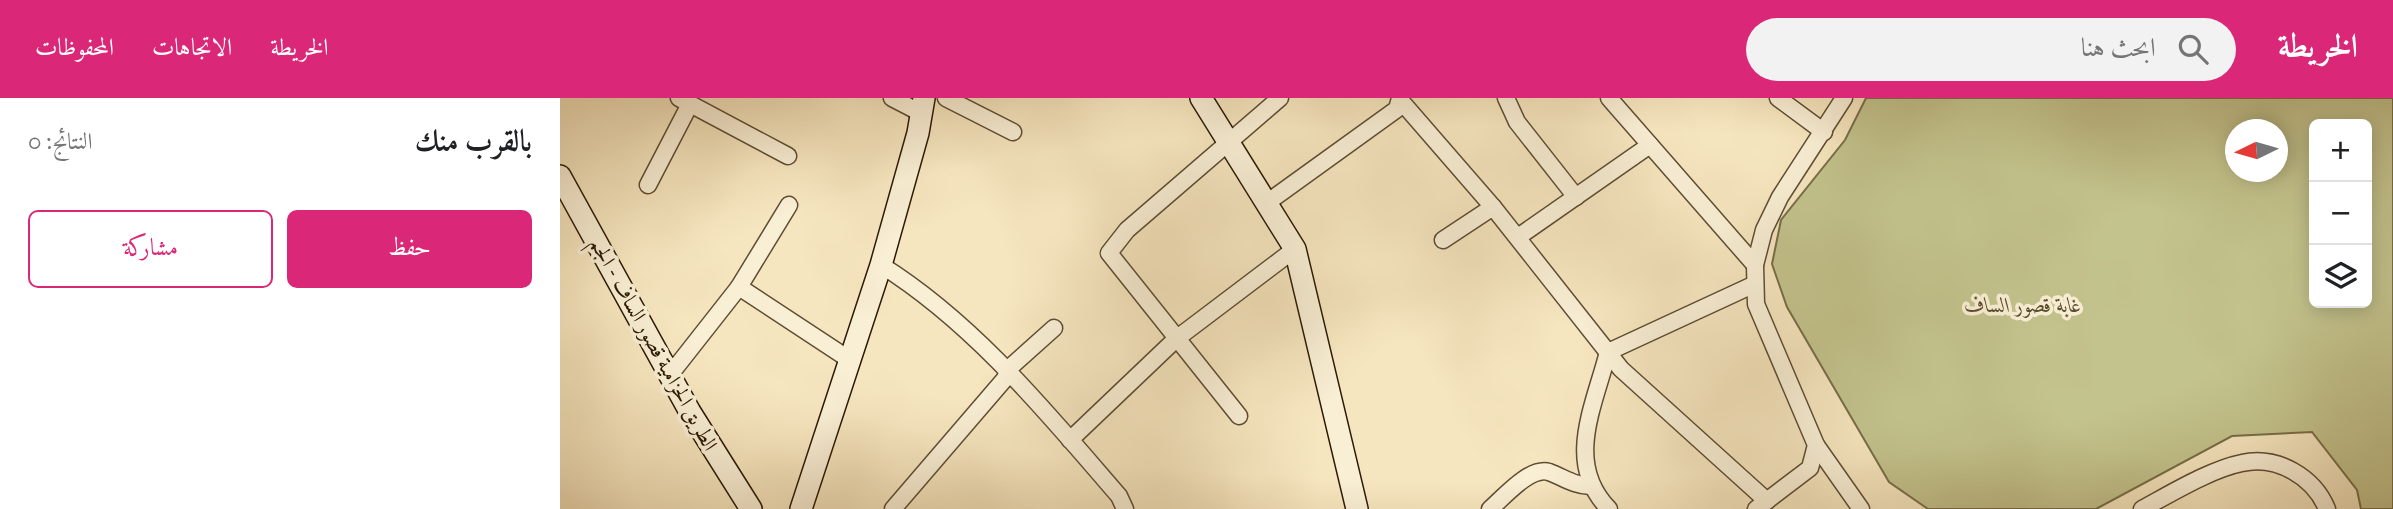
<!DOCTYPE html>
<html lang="ar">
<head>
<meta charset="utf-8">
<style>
  :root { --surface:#fff; --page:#f2f2f2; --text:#202124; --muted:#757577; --line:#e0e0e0; --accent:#db2777 }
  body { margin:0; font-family:"IM FELL Great Primer",Amiri,serif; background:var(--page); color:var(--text); direction:rtl }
  .controls { position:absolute; right:21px; top:21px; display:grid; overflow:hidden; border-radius:10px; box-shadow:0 4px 18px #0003 }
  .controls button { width:63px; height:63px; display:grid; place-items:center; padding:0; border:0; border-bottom:2px solid var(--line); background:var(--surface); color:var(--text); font:35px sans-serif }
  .compass { position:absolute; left:1665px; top:21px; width:63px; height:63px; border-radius:50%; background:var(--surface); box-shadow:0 4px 18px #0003; rotate:265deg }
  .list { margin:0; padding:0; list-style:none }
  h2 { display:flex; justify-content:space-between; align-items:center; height:91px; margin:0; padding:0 28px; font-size:30px }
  h2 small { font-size:23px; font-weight:400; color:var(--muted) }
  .actions { display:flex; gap:14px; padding:21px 28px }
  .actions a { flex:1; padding:16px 0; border:2px solid var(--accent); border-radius:10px; text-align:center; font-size:24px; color:var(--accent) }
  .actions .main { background:var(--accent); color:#fff }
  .icon { flex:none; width:38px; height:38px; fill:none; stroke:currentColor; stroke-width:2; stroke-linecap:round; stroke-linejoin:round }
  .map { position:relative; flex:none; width:1833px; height:411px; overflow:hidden; direction:ltr }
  header { display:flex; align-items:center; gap:42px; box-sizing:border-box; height:98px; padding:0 35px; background:var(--accent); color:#fff }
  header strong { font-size:33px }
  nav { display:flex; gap:38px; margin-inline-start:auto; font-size:24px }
  .search { width:490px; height:63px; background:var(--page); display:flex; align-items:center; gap:18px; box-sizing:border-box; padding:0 24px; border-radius:38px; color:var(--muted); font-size:26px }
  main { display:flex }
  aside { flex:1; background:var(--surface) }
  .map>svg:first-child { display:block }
  .green { fill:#c3c38d; stroke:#776e48; stroke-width:2; fill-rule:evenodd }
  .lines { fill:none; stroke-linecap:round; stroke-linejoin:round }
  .street-casing { stroke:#5e4d33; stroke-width:19 }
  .secondary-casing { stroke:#2b1a04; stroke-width:24 }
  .street { stroke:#f9efd5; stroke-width:16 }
  .secondary { stroke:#f9efd5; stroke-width:21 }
  .labels { text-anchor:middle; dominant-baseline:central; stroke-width:7; stroke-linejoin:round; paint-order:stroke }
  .park-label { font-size:21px; font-style:italic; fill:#594d2d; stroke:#f9efd5 }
  .street-label { font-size:21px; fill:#2b1a04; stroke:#f9efd5 }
</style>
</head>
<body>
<header>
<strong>الخريطة</strong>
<div class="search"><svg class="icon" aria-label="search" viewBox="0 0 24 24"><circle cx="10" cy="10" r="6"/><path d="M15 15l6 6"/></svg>ابحث هنا</div>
<nav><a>الخريطة</a><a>الاتجاهات</a><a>المحفوظات</a></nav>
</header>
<main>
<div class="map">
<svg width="1833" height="411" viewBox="0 0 1833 411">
  <rect width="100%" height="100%" fill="#f6e6bf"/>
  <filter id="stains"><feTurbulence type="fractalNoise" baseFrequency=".00286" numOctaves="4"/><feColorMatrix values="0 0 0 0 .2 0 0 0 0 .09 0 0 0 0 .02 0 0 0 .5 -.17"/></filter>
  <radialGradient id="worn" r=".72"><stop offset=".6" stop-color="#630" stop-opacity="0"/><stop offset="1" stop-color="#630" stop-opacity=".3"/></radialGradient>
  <!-- green -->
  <path class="green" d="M1306,0H1833V411H1801L1797,392L1752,334L1672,338L1536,411H1368L1329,384L1227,209L1212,166L1221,122L1285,42ZM1754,26H1807V205H1754ZM1675,32H1717V74H1675Z"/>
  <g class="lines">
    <!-- street casing -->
    <g class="street-casing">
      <g id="street">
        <polyline points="119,0 228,58"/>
        <polyline points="332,0 361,15"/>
        <polyline points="386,0 453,34"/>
        <polyline points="946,0 957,24 1016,99"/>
        <polyline points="1049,0 1195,167"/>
        <polyline points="1218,0 1264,34"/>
        <polyline points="841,3 933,109"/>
        <polyline points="88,87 129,8"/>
        <polyline points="708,104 837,11 840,0"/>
        <polyline points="958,139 1090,47"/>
        <polyline points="883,142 933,109 1061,271 1207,403"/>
        <path d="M321,167C414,225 488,316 559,398L565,411"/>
        <polyline points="179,189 229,107"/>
        <polyline points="446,273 494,230"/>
        <polyline points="109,278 179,189 290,262"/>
        <polyline points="679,318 549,155 567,132 720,0"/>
        <polyline points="510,342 616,241 735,151"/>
        <polyline points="1256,347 1301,411"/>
        <polyline points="333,411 449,276"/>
        <path d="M930,411C943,400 970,368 989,374C1005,380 1013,387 1030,388"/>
        <path d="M1049,411C1004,365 1034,309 1048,254L1195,186"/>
        <polyline points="1196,411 1250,370 1256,347 1196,206 1195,167 1204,132 1220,99 1284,0"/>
        <path d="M1582,411C1610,396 1651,371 1682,365C1717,357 1754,379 1767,411"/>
      </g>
    </g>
    <!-- secondary casing -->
    <g class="secondary-casing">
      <g id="secondary">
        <polyline points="641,0 735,151 797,411"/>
        <polyline points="0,78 130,314 191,411"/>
        <polyline points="241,411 321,167 358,35 364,0"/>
      </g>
    </g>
    <!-- street -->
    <use href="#street" class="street"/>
    <!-- secondary -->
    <use href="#secondary" class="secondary"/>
  </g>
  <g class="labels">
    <!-- park labels -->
    <g class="park-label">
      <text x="1463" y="207">غابة قصور الساف</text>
    </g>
    <!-- street labels -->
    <g class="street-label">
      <text transform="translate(94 246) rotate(61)">الطريق الحزامية قصور الساف - الجم</text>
    </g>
  </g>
  <rect width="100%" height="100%" filter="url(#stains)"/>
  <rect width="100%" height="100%" fill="url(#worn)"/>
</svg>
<div class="controls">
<button>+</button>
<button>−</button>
<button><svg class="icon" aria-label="layers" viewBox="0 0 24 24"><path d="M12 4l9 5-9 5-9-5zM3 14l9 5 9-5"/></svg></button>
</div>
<svg class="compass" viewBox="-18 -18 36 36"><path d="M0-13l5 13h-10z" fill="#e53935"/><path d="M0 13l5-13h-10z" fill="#757577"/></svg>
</div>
<aside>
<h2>بالقرب منك<small>النتائج: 0</small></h2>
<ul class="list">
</ul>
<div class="actions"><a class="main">حفظ</a><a>مشاركة</a></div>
</aside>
</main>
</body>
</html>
